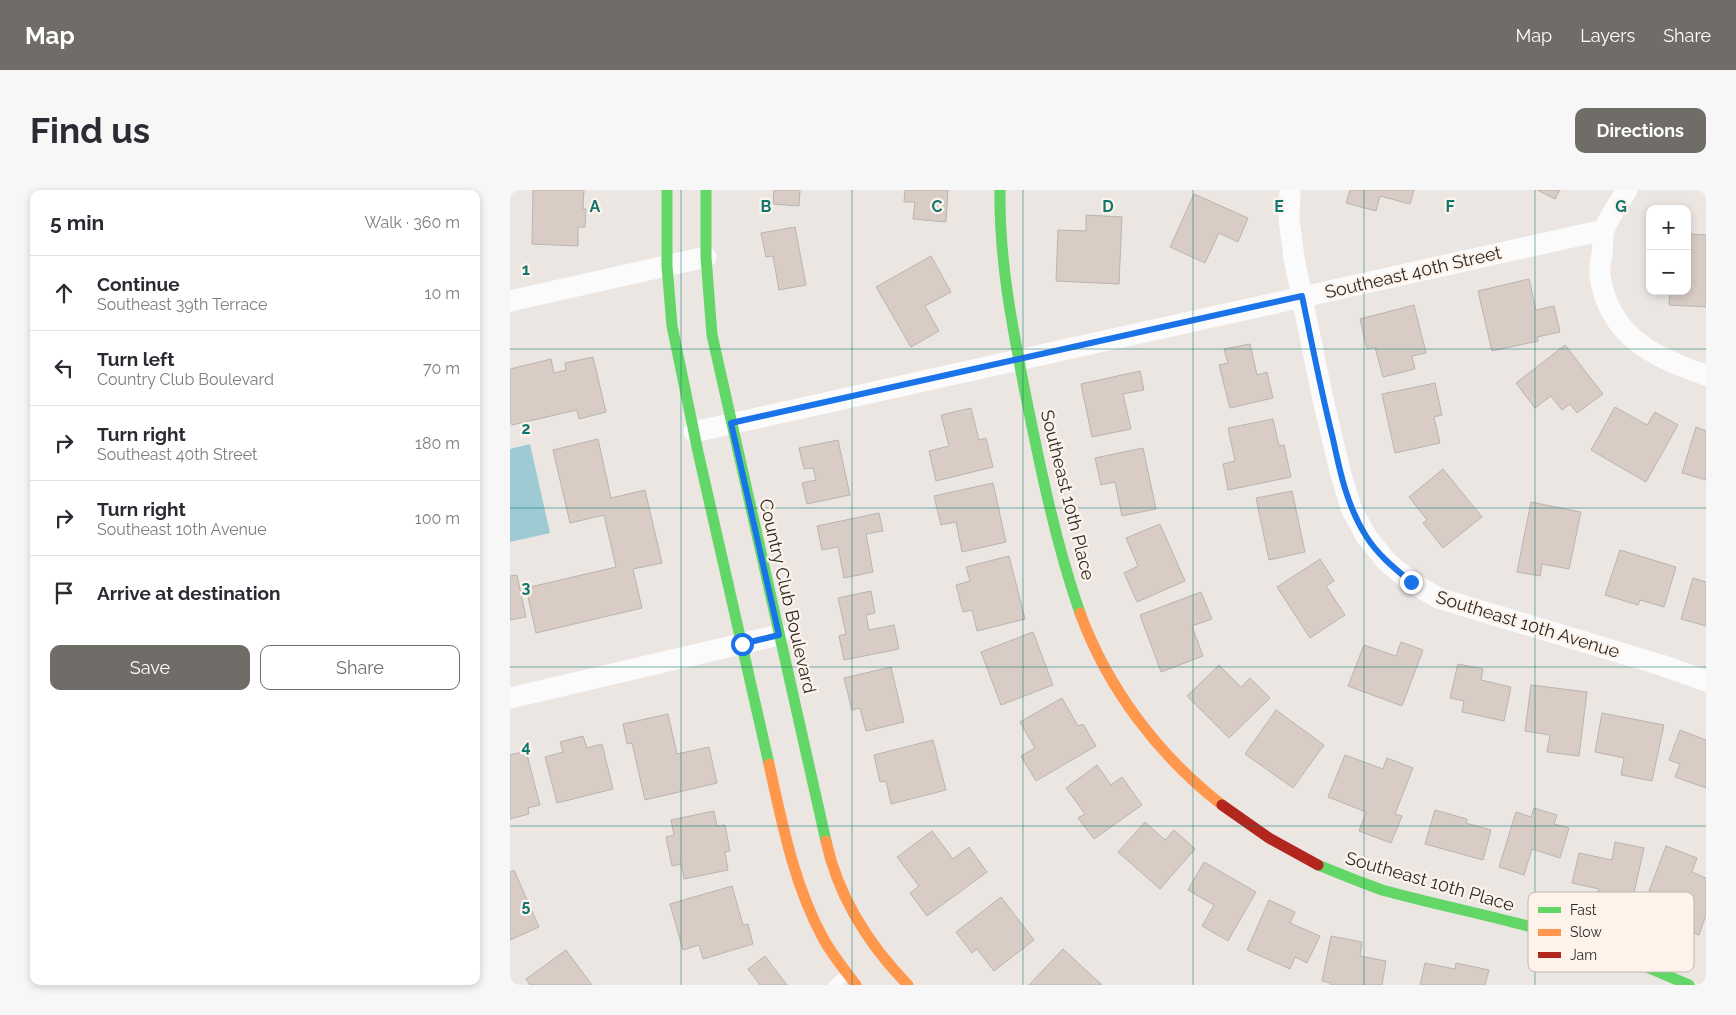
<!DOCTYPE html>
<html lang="en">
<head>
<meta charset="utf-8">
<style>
  :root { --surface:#fff; --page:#f7f7f7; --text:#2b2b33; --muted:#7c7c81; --line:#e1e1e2; --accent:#706c68 }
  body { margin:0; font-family:Raleway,sans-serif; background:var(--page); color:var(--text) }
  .controls { position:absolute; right:15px; top:15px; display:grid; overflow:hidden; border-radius:10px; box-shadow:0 2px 8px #0003 }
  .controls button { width:45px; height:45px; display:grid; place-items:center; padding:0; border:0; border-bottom:1px solid var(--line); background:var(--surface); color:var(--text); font:25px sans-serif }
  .stop { position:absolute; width:15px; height:15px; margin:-11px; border:4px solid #1a73e8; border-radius:50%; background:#fff }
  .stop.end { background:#1a73e8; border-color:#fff; box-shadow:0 1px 5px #0008 }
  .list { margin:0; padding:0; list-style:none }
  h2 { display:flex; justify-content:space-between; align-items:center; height:65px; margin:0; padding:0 20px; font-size:21px }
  h2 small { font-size:16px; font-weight:400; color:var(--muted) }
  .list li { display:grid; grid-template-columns:32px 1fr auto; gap:15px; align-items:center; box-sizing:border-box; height:75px; padding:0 20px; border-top:1px solid var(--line) }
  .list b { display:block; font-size:19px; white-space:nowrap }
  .list p { margin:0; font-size:16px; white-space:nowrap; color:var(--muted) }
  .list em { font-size:16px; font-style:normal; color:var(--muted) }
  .actions { display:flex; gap:10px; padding:15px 20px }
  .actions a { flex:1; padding:11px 0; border:1px solid var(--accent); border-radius:10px; text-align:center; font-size:18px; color:var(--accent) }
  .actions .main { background:var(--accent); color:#fff }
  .icon { flex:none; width:28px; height:28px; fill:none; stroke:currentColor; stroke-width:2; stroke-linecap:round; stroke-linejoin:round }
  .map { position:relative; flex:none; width:1196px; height:795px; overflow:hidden; border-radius:10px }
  header { display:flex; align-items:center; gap:30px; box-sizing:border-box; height:70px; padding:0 25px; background:var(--accent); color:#fff }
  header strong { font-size:24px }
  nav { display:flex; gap:28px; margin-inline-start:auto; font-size:18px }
  .intro { display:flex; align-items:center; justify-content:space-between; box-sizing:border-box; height:120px; padding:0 30px }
  h1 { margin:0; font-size:35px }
  .button { padding:12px 22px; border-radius:10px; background:var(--accent); color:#fff; font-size:18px; font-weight:700 }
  main { display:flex; gap:30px; padding:0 30px }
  aside { flex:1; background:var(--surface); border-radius:10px; box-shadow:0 2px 8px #0003 }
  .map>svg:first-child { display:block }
  .water { fill:#9ecad3 }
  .building { fill:#d8ccc5; stroke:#b9b4b1 }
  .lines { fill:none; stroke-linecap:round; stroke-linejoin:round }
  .lane { stroke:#fcfbfb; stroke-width:10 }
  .street { stroke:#fcfbfb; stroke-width:21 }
  .fast { stroke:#63d668; stroke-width:11 }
  .slow { stroke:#ff974d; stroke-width:11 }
  .jam { stroke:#b3261e; stroke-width:11 }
  .route { stroke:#1a73e8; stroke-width:6 }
  .grid { fill:none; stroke:#0f766e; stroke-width:1; stroke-opacity:0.55 }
  .labels { text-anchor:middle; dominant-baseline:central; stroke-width:4.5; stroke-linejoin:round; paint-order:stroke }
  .street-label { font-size:18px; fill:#2e2a27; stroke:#fef3ea }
  .key { fill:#fef3ea; stroke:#c0b7b0; stroke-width:1 }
  .key-label { font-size:14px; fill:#2e2a27 }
  .grid-label { font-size:16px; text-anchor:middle; font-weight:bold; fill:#0f766e; stroke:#fef3ea; stroke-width:4.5; stroke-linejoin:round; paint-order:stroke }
</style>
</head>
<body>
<header>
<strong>Map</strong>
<nav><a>Map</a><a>Layers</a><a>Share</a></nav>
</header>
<div class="intro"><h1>Find us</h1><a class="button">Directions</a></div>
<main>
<aside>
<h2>5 min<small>Walk · 360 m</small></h2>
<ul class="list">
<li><svg class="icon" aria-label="ahead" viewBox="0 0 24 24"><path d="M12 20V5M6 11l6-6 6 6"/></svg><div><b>Continue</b><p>Southeast 39th Terrace</p></div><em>10 m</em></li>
<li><svg class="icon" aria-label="left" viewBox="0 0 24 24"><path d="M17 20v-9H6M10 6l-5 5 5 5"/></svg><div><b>Turn left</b><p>Country Club Boulevard</p></div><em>70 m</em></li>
<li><svg class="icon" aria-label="right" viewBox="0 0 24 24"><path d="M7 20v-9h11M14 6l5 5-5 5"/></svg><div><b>Turn right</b><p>Southeast 40th Street</p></div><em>180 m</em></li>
<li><svg class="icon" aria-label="right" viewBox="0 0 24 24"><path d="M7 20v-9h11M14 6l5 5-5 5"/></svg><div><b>Turn right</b><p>Southeast 10th Avenue</p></div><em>100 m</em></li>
<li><svg class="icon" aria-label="arrive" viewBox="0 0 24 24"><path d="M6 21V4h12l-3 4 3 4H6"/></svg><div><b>Arrive at destination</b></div></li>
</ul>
<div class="actions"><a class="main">Save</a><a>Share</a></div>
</aside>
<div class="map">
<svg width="1196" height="795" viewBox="0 0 1196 795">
  <rect width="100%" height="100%" fill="#ece6e2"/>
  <!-- water -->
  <polygon class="water" points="20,254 40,343 0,352 0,259"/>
  <!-- building -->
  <g class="building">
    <polygon points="23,0 74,0 73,19 76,19 75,37 68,37 68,56 22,54"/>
    <polygon points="264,0 290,0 289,16 263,14"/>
    <polygon points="395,0 438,0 436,32 403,29 405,12 394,12"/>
    <polygon points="840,0 904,0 900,14 870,6 866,21 836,13"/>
    <polygon points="1027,0 1050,0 1045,9"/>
    <polygon points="684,4 738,28 728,52 709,43 695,73 660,57"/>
    <polygon points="576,25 612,27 609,94 546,91 548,40 576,41"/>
    <polygon points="285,37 296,95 269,100 263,66 256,67 251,43"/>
    <polygon points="1177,44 1196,45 1196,117 1159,115 1160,101 1177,101"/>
    <polygon points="421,66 441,102 415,116 429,141 401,157 366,97"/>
    <polygon points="1019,89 1026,120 1044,116 1050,142 1027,147 1028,151 982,161 968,101"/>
    <polygon points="904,115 916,163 902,166 905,179 873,187 865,157 857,159 850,129"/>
    <polygon points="740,154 747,185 757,182 763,208 720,218 709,175 718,173 714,159"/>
    <polygon points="1055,155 1093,204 1067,223 1060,214 1052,220 1041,206 1025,218 1006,193"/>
    <polygon points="83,167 96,222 69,229 67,220 2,235 0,230 0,179 41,169 44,183 56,180 55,173"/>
    <polygon points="630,181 634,200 613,204 621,239 582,247 571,194"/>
    <polygon points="925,193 932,225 924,227 930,253 885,263 872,204"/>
    <polygon points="1105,217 1137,235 1145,222 1168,235 1136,292 1081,260"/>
    <polygon points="461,218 469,250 476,248 483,277 426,291 419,261 439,256 431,225"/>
    <polygon points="763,229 769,256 774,255 781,287 718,300 713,274 725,271 718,238"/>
    <polygon points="1186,237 1196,241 1196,290 1172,283"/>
    <polygon points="88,249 101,308 135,300 152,373 123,379 132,418 26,443 16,398 106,377 94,325 60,333 43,260"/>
    <polygon points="328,250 340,305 297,314 292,293 306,290 303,278 294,279 289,258"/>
    <polygon points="633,258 646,319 612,326 605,292 591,295 585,268"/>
    <polygon points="933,279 972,327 933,358 913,333 917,330 899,307"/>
    <polygon points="483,293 496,352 452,362 446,332 431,335 424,306"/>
    <polygon points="782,301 795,362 759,370 746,308"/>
    <polygon points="1021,312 1071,322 1059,379 1032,374 1030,386 1007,382"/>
    <polygon points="369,323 373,341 356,344 363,382 334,388 328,357 312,360 307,336"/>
    <polygon points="650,334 675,391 627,412 614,383 628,376 616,348"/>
    <polygon points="1110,360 1166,377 1154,417 1130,410 1128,415 1095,405"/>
    <polygon points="499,366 515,429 467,441 462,420 453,422 446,395 460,391 456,377"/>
    <polygon points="810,369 824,391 816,396 835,425 800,448 767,397"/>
    <polygon points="7,385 16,427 0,430 0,386"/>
    <polygon points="1183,388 1196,392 1196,436 1171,429"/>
    <polygon points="361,401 365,423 356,425 359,440 384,435 389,459 334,470 329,446 336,444 328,408"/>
    <polygon points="691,402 702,429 682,436 693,466 651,482 630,425"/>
    <polygon points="523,442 543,495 491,515 471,462"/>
    <polygon points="891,452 913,460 892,516 838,496 854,455 886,466"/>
    <polygon points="948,474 973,479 971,490 1001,497 994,531 952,522 954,511 940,508"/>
    <polygon points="709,475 731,497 740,488 760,508 719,548 677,506"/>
    <polygon points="381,477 394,532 356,541 350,518 342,520 334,488"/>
    <polygon points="1021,495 1077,502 1069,566 1037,562 1040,545 1015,541"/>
    <polygon points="552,508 568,536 573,534 586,556 526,591 511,566 525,558 510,532"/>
    <polygon points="766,520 814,555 783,598 735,564"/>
    <polygon points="1092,523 1154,535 1142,591 1111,585 1114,568 1085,562"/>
    <polygon points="158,524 167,564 199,557 207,593 135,610 122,553 117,554 113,534"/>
    <polygon points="1170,540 1196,550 1196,598 1165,587 1170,574 1159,570"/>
    <polygon points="73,546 77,558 92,554 103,599 47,613 35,567 53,562 50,552"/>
    <polygon points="423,550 436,600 381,614 376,591 370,592 364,565"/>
    <polygon points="16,561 30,615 18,618 19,624 0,629 0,565"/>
    <polygon points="835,565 873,579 877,568 903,578 885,624 892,626 881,653 849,641 856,622 818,607"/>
    <polygon points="587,575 601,595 612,587 632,615 584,649 568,628 575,624 556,598"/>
    <polygon points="1024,618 1047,625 1044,634 1059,638 1050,668 1022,659 1014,685 989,677 1006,622 1021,627"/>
    <polygon points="925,620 957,629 956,633 981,640 973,670 915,654"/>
    <polygon points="204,621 207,636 215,635 220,661 215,662 218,680 174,689 171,674 162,676 156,647 164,645 161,630"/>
    <polygon points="635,632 655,650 664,640 685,659 650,699 608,662"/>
    <polygon points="422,641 443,669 459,657 477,682 417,726 400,703 409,696 387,667"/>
    <polygon points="1105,652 1134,658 1121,716 1086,709 1089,699 1062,693 1069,663 1102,670"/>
    <polygon points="1156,656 1187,668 1182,682 1196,688 1196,725 1189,745 1163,735 1171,713 1139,701"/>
    <polygon points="694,672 746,702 718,751 692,736 704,715 678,700"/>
    <polygon points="4,680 29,737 0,750 0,682"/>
    <polygon points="222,696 233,735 238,734 243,754 193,769 189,755 173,760 160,714"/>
    <polygon points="491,707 524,750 484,781 467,759 462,763 446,742"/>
    <polygon points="759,710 785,722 780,733 810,746 797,773 785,767 780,779 737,760"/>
    <polygon points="821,746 852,752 850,766 876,771 872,795 820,795 821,793 812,791"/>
    <polygon points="553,759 592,795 519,795"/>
    <polygon points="56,760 82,795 20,795 16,789"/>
    <polygon points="255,766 277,795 250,795 238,779"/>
    <polygon points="915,773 945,779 946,773 979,780 975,795 910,795"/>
  </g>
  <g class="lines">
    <!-- lane -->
    <polyline class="lane" points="324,795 336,784"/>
    <!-- street -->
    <g class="street">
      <polyline points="780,0 779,29 784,68 812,205 830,281 841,318 856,346 876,371 901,392 928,408 1151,475 1196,491"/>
      <path d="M1117,0C1110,11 1098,28 1094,40C1092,47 1093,56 1092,63C1091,71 1089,79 1090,86C1099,146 1144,168 1196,185"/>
      <polyline points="0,111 196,67"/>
      <polyline points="184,242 1094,40"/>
      <polyline points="0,508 269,445"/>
    </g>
    <!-- fast -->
    <g class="fast">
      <polyline points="157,0 157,76 162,136 188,262 259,574"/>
      <polyline points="196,0 196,67 202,145 316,651"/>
      <path d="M490,0C489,69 502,135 515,202C530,276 545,351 570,423"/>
      <path d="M808,675L848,691L872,700C923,714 974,724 1025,738C1077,753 1129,773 1179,795"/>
    </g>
    <!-- slow -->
    <g class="slow">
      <path d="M570,423C598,499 648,565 712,615"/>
      <path d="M259,574C272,633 284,695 313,748C322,765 335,780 346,795"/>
      <path d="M316,651C328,706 359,755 398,795"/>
    </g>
    <!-- jam -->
    <polyline class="jam" points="712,615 759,648 808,675"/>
  </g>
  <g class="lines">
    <!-- route -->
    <path class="route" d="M232,454L269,445L221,233L792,106C802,154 811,201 823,249C830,282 837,316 856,346C867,364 884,378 901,392"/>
  </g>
  <!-- grid -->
  <path class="grid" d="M171,0V795M342,0V795M513,0V795M683,0V795M854,0V795M1025,0V795M0,159H1196M0,318H1196M0,477H1196M0,636H1196"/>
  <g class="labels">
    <!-- street labels -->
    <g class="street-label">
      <text transform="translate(903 82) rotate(-13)">Southeast 40th Street</text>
      <text transform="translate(558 305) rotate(76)">Southeast 10th Place</text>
      <text transform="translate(278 406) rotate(77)">Country Club Boulevard</text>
      <text transform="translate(1018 434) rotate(17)">Southeast 10th Avenue</text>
      <text transform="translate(920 691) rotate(16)">Southeast 10th Place</text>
    </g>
  </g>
  <!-- legend -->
  <rect x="1018" y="702" width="166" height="80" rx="8" class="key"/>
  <rect x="1028" y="717" width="23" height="6" fill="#63d668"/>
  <rect x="1028" y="739" width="23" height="7" fill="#ff974d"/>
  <rect x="1028" y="762" width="23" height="6" fill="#b3261e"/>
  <g class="key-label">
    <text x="1060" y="725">Fast</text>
    <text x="1060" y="747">Slow</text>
    <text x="1060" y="770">Jam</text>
  </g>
  <g class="grid-label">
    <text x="85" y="22">A</text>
    <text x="256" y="22">B</text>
    <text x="427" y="22">C</text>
    <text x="598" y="22">D</text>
    <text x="769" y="22">E</text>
    <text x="940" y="22">F</text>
    <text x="1111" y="22">G</text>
    <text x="16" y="85">1</text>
    <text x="16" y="244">2</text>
    <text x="16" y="403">3</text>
    <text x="16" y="562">4</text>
    <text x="16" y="721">5</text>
  </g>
</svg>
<div class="controls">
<button>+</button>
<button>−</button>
</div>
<div class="stop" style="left:232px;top:454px"></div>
<div class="stop end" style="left:901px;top:392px"></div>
</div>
</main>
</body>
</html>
